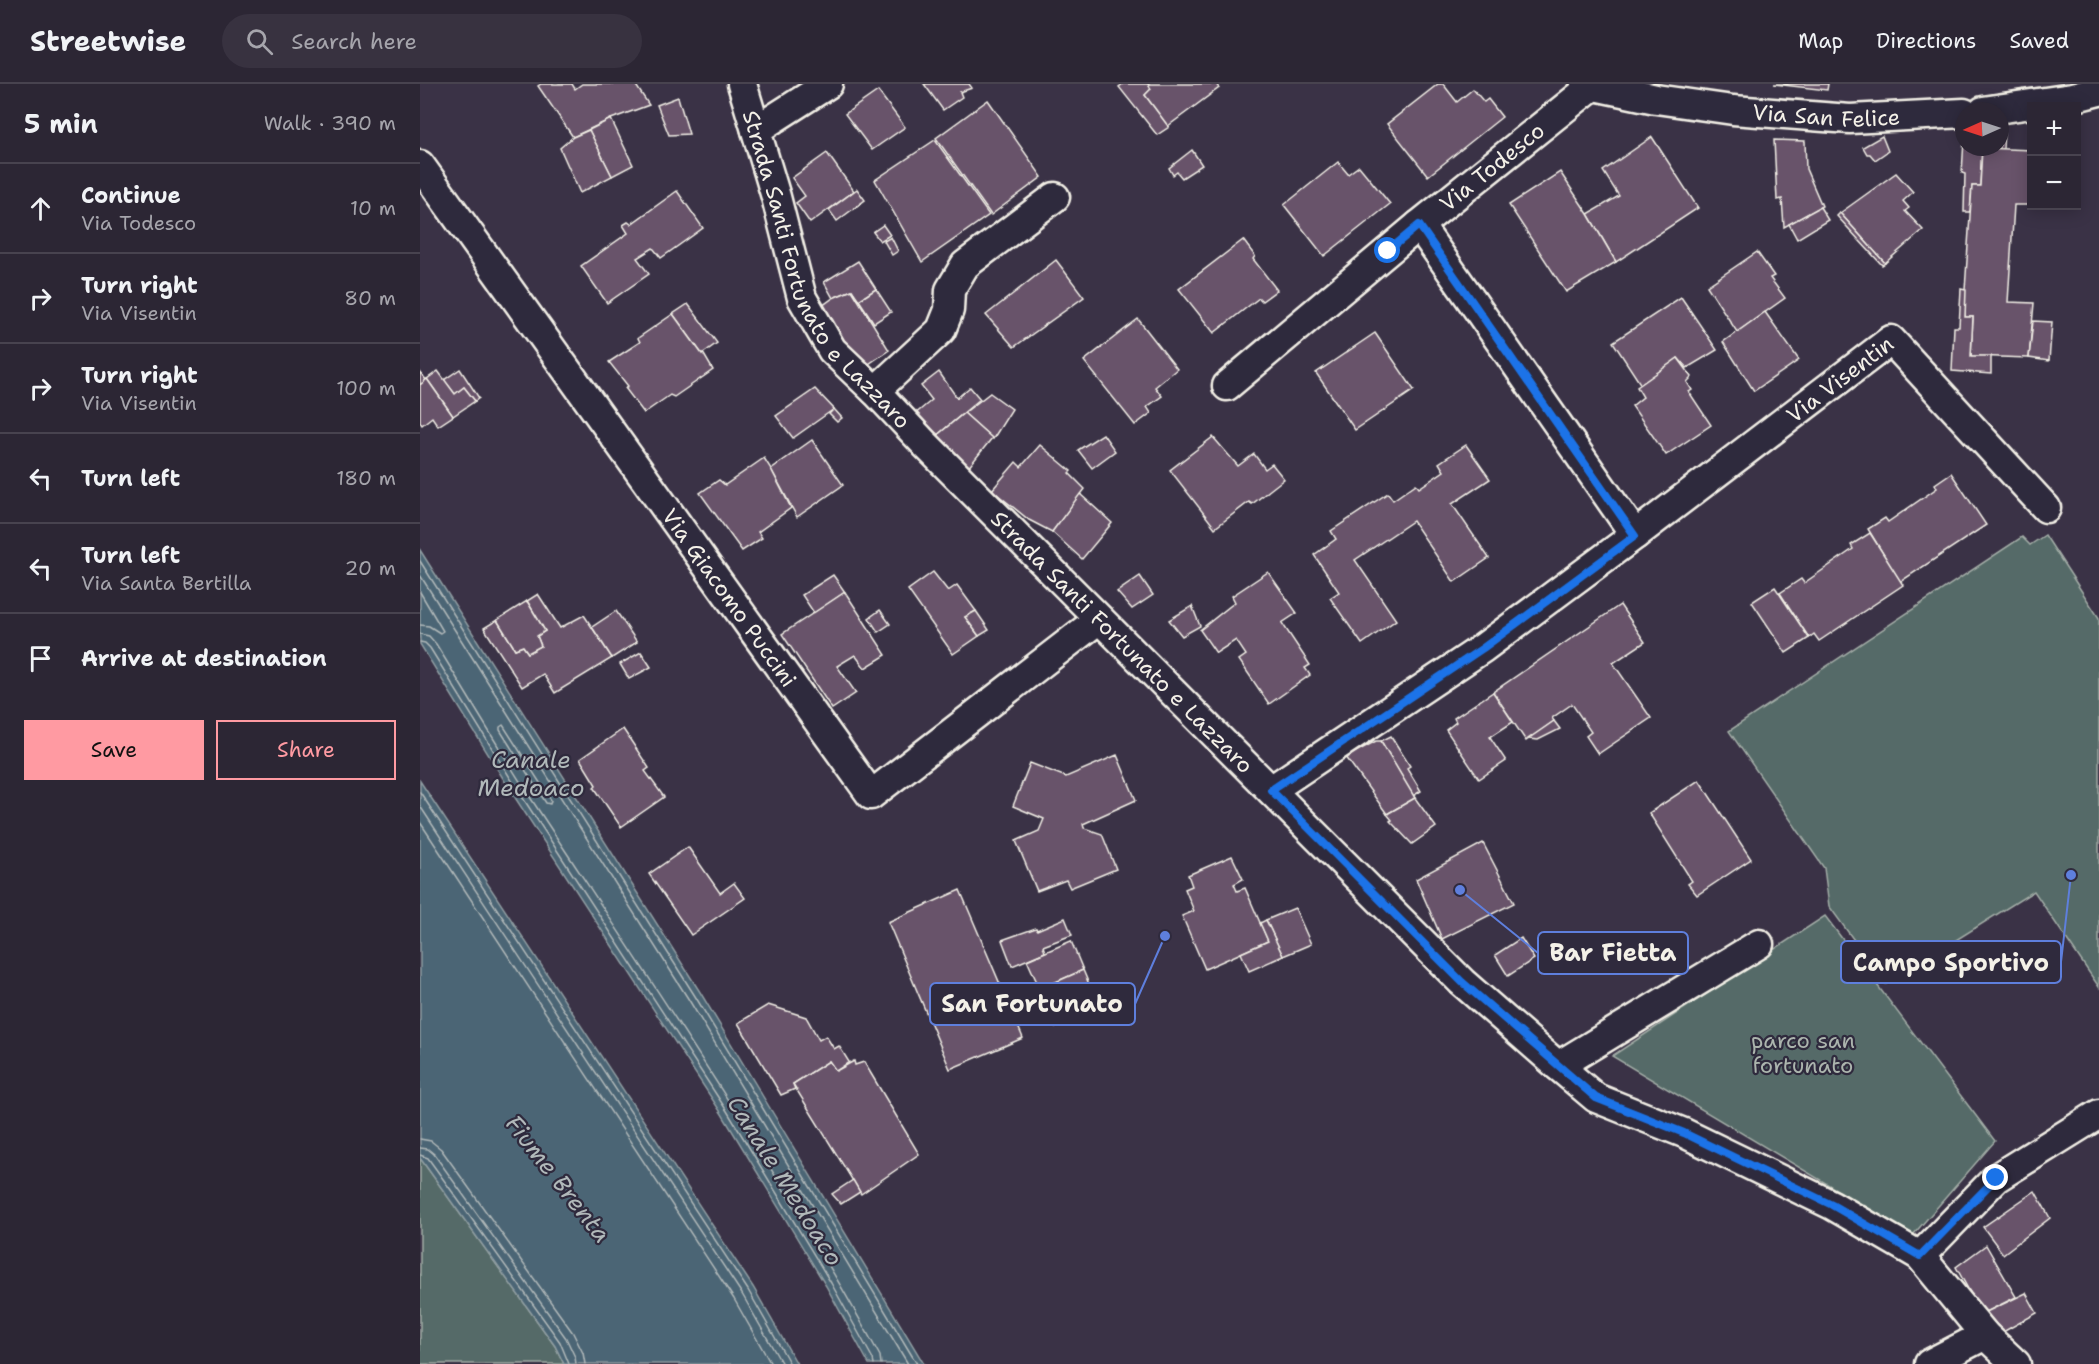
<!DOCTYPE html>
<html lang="en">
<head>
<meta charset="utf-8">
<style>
  :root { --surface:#2c2634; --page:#383240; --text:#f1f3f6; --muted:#a6a5ac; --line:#48434f; --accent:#ff9aa2 }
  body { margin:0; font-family:"Shantell Sans",sans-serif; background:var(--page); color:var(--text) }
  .controls { position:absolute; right:18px; top:18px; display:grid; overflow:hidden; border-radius:0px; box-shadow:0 3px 15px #0003 }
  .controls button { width:54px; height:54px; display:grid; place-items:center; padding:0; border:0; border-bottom:2px solid var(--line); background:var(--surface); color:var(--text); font:30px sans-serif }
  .compass { position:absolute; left:1535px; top:18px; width:54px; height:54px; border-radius:50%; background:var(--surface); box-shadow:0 3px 15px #0003; rotate:267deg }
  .stop { position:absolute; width:18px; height:18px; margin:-14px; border:4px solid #1a73e8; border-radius:50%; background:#fff }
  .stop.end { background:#1a73e8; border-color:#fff; box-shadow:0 2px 6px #0008 }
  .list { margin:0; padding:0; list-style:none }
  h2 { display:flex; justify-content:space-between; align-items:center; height:78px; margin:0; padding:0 24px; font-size:26px }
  h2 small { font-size:20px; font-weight:400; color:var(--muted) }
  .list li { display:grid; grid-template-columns:39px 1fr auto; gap:18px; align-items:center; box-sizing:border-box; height:90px; padding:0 24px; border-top:2px solid var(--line) }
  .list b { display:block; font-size:22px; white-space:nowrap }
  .list p { margin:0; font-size:20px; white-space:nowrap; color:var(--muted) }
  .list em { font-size:20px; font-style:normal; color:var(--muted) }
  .actions { display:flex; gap:12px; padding:18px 24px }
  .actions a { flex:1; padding:14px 0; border:2px solid var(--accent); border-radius:0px; text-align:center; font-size:21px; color:var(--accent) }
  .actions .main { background:var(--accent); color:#111 }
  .icon { flex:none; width:33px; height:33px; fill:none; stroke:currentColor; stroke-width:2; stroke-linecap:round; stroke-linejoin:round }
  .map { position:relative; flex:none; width:1679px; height:1280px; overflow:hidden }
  header { display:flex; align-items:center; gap:36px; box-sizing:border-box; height:84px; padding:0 30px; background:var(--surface); border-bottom:2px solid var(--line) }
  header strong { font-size:28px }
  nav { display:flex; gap:33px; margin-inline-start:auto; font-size:21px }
  .search { width:420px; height:54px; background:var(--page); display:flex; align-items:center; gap:15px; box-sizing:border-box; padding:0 21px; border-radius:33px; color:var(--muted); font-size:22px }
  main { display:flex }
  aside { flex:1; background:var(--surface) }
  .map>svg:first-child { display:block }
  .green { fill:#556b67; stroke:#a4aea8; stroke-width:1.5 }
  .water { fill:#4c6574; stroke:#8f9da2; stroke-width:1.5 }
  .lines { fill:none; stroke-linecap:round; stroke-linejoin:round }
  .shore { stroke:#b1b9ba; stroke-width:1.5 }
  .building { fill:#68536a; stroke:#f4f1e8; stroke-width:1.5 }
  .street-casing { stroke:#f4f1e8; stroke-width:33 }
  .street { stroke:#2f2a3d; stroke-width:28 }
  .route { stroke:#1a73e8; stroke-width:8 }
  .labels { text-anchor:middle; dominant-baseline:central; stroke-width:4.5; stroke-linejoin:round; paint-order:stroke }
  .street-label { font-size:22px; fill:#f4f1e8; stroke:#2f2a3d }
  .park-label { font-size:22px; fill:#acb5ae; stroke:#2f2a3d }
  .water-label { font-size:24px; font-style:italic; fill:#b1b9ba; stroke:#2f2a3d }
  .leader { fill:none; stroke:#5e7fdd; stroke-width:2 }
  .callout-dot { fill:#5e7fdd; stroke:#2f2a3d; stroke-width:2 }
  .callout { fill:#2f2a3d; stroke:#5e7fdd; stroke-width:2 }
  .callout-label { font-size:24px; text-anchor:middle; font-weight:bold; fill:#f4f1e8 }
</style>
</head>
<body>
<header>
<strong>Streetwise</strong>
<div class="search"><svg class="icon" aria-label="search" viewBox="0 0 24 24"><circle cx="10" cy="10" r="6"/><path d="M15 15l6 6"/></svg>Search here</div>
<nav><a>Map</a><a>Directions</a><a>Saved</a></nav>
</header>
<main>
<aside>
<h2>5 min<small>Walk · 390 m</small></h2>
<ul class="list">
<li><svg class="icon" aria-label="ahead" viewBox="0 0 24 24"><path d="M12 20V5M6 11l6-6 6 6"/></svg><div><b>Continue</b><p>Via Todesco</p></div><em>10 m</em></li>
<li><svg class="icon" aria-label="right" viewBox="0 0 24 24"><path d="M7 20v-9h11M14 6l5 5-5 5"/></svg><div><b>Turn right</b><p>Via Visentin</p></div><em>80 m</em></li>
<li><svg class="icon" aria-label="right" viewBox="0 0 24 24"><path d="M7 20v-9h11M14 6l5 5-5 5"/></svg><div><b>Turn right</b><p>Via Visentin</p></div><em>100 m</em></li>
<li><svg class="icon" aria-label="left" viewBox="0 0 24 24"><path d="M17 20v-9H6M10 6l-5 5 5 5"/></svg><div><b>Turn left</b></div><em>180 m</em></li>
<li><svg class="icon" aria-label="left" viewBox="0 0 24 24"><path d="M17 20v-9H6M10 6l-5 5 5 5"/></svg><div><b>Turn left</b><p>Via Santa Bertilla</p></div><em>20 m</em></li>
<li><svg class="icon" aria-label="arrive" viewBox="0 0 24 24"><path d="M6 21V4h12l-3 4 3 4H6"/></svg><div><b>Arrive at destination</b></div></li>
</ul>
<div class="actions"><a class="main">Save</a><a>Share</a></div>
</aside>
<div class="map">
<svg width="1679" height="1280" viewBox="0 0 1679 1280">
  <rect width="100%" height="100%" fill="#3a3246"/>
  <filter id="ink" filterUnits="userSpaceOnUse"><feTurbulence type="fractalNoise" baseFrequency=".0167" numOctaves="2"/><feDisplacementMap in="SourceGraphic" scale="12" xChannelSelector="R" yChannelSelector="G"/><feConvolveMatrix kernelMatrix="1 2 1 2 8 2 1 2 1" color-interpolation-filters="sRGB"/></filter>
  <g filter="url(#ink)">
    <!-- green -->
    <g class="green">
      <polygon points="1625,451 1679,534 1679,903 1614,807 1466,900 1409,822 1404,784 1309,647 1602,453 1610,461"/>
      <polygon points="1405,832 1575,1057 1493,1151 1192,972"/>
      <polygon points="0,1074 135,1262 144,1280 0,1280"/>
    </g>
    <!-- water -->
    <g class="water">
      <polygon points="0,466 280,908 504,1280 449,1280 406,1202 302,1030 94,712 0,560"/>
      <polygon points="0,697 333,1203 377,1280 144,1280 135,1262 0,1074"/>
    </g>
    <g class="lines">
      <!-- shore -->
      <g class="shore">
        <polyline points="0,477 275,912 497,1280"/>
        <polyline points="0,491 269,916 488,1280"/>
        <polyline points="0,508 23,547 20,549 9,542 0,541"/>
        <path d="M0,550L9,552L16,560C46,609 75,658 106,707C228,893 353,1076 460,1272L461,1280"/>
        <polyline points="0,558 5,559 10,564 99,708 307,1027 411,1199 453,1275 454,1280"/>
        <polygon points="83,641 131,716 130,720 126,719 80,646 80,643"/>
        <polyline points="0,708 328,1206 370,1280"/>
        <polyline points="0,722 322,1210 362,1280"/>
        <polyline points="0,738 314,1215 351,1280"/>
        <polyline points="0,1055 11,1057 21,1065 153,1249 163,1269 165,1280"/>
        <polyline points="0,1064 8,1065 14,1070 146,1254 155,1273 156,1280"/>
        <polyline points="0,1071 8,1074 140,1258 149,1280"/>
      </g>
    </g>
    <!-- building -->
    <g class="building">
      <polygon points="121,0 152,0 155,5 162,0 215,0 229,21 191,35 153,53 118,2"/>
      <polygon points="504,0 549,0 552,4 540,8 542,13 523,26"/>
      <polygon points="703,0 728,0 731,5 725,11 749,43 737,51 699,3"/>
      <polygon points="728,0 796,0 799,4 748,42 725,11 731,5"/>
      <polygon points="1018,0 1023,0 1037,18 1053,5 1064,18 1068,15 1082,33 1008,92 967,40"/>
      <polygon points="1354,0 1408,0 1407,6"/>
      <polygon points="458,7 485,43 452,66 425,30"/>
      <polygon points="258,13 269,50 249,51 237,21"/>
      <polygon points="568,16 622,93 571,131 516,54"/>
      <polygon points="191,35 213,81 192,92 169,46"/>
      <polygon points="169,46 192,92 160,109 140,64 153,53"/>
      <polygon points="1580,47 1584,47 1583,65 1562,64 1560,102 1552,102 1550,128 1544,128 1545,90 1542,89 1544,56 1544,63 1580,63"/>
      <polygon points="1462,52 1468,67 1455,76 1450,70 1447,70 1443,63"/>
      <polygon points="1232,53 1278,124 1196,178 1168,130 1199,112 1183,87"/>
      <polygon points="515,56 569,131 502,178 455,96"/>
      <polygon points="1354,56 1385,57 1386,85 1402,122 1364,143 1362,115 1357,116"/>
      <polygon points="1562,64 1612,66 1612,121 1594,121 1588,218 1614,219 1609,274 1551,272 1553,233 1545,233 1545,206 1552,102 1560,102"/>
      <polygon points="772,66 782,81 762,94 757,88 753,91 749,84"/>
      <polygon points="407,69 434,107 390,139 376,119 385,112 372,94"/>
      <polygon points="918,78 928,90 939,82 970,120 904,172 864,121"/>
      <polygon points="1140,88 1168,130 1196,178 1146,208 1089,121"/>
      <polygon points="1476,89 1493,108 1483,117 1489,124 1485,127 1503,146 1465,179 1420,129"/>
      <polygon points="437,105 445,116 417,137 409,126"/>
      <polygon points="257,107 283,144 241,174 233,164 217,174 229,190 187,219 161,182 208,149 203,141 208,138 211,140"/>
      <polygon points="1400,123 1408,136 1377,155 1369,140"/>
      <polygon points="1420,129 1465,179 1462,181 1417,132"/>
      <polygon points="463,141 470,151 460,157 453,148"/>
      <polygon points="471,153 478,167 472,171 464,157"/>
      <polygon points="823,156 835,172 833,175 857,206 842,217 839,214 794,249 759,205"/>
      <polygon points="1337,168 1354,192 1350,194 1365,214 1317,248 1287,202"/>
      <polygon points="636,176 664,213 594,263 566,231"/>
      <polygon points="438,177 456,205 439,216 432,206 413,214 404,198"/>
      <polygon points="456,205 471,228 454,239 439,216"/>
      <polygon points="1541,205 1546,206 1545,233 1553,233 1551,272 1571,272 1571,290 1532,287 1534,243 1539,243"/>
      <polygon points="432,206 469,266 440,286 398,225 413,214"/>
      <polygon points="1261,213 1297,266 1267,284 1258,274 1221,301 1193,258"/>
      <polygon points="268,220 297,259 282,270 253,230"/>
      <polygon points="1345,228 1379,276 1334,307 1303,258"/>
      <polygon points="253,230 282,270 283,269 293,286 254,313 250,311 224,329 205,304 208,302 189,278 220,258 218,254"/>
      <polygon points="718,235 757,285 735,303 742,312 727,323 731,329 715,341 664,277"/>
      <polygon points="1613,237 1632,238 1629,277 1609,274"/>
      <polygon points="955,249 994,306 935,346 896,289"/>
      <polygon points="1258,274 1272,293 1267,298 1272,306 1269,308 1291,341 1246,371 1212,322 1223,313 1217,303"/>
      <polygon points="40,285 59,314 55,317 44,303 35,310 24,296"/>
      <polygon points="18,287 35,310 44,303 55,317 33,332 7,295"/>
      <polygon points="0,288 6,296 0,301"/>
      <polygon points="519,288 537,314 550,303 560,315 509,358 488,336 512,316 501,302"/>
      <polygon points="7,295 33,332 18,342 12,333 2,341 0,338 0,301"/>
      <polygon points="395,305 414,325 373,354 356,332"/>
      <polygon points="570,309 592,325 573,355 544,329"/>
      <polygon points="414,325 422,334 417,338 409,330"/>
      <polygon points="544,329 572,354 544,389 509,358"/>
      <polygon points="683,350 695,367 672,384 658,366"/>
      <polygon points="793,353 818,382 834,370 845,385 852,380 864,395 832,420 829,418 795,444 750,386"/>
      <polygon points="392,356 423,401 377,433 351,385"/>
      <polygon points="620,361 651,387 649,389 665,405 632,448 609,436 572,406 596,378 601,383"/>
      <polygon points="1046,361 1070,395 1032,420 1069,474 1034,498 993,437 935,476 976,536 942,560 910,514 919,508 894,471 916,455 911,447 968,409 973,416 996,400 999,404 1024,387 1019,379"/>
      <polygon points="344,374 351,385 371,424 338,448 342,454 322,467 280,409 299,396 305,401"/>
      <polygon points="1531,389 1566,441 1480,498 1448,445 1465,434 1468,438 1517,404 1515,400"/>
      <polygon points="660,410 692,439 662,475 632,448"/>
      <polygon points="1450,449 1483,501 1399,557 1394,550 1389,554 1360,509 1381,495 1384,499 1433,465 1431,461"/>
      <polygon points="513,488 528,507 537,501 556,527 545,533 559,552 533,570 488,506"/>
      <polygon points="848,488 877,529 862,539 890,581 885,584 890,591 849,620 819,576 826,571 816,556 796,569 780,546 815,518 812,512"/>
      <polygon points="413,491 425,508 394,529 382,511"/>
      <polygon points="720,492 733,511 712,525 697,508"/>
      <polygon points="1355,503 1389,554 1366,569 1332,518"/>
      <polygon points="425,508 466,571 445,584 435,571 417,582 436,609 412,625 362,550"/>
      <polygon points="118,510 140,544 164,531 192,574 135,609 123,590 102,603 64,544 77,536 95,565 103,562 108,569 121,562 117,552 125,547 107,517"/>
      <polygon points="107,517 125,547 117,552 121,562 108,569 103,562 95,565 77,536"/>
      <polygon points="1200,521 1225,558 1193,579 1231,634 1178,670 1166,652 1171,648 1152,620 1132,634 1134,637 1106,657 1073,608"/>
      <polygon points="772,522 780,542 762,552 749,536"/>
      <polygon points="460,526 470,540 458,548 449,534"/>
      <polygon points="196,527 217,558 192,574 172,543"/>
      <polygon points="556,527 569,546 559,552 545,533"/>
      <polygon points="221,568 231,583 209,595 200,580"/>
      <polygon points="1073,608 1093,638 1070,653 1086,677 1059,695 1026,646 1036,638 1034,634"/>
      <polygon points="1134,637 1140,645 1118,656 1108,655"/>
      <polygon points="203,645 229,684 225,687 244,713 201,743 174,703 176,701 160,675"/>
      <polygon points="971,652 990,682 987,684 1001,707 993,712 961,657"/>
      <polygon points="956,657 961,657 995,714 967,730 926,673"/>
      <polygon points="697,671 716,716 663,740 664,744 682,750 696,785 650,804 646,796 617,807 596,757 619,747 624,735 593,722 610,679 646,693"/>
      <polygon points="1279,696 1331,775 1277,811 1268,800 1272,797 1229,729"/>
      <polygon points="995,714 1016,743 992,760 970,737 972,736 967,730"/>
      <polygon points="1063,759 1094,819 1022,855 996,795"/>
      <polygon points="268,763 300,809 314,799 325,814 271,851 229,790"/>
      <polygon points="812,772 823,795 814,800 817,807 825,804 848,857 785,885 762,832 774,827 765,805 772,802 768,791"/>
      <polygon points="540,806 603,954 530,985 468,838"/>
      <polygon points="875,824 891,860 863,872 846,836"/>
      <polygon points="645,834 652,851 623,862 625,868 592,882 582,856 616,844 617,846"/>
      <polygon points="846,836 863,872 829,887 821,869 848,857 840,839"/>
      <polygon points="1101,854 1114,875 1088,892 1075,871"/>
      <polygon points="651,857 663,886 620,905 607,876"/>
      <polygon points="663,886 679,924 636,943 620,905"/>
      <polygon points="348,921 386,933 399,956 406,952 414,965 419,962 429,978 416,987 409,977 373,1000 375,1005 361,1011 318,939"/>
      <polygon points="409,977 416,987 434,977 435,981 444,978 499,1070 441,1110 373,1000"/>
      <polygon points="433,1096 440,1108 421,1120 412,1110"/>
      <polygon points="1615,1107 1630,1134 1583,1170 1563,1143"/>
      <polygon points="1566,1161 1596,1213 1562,1230 1536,1183"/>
      <polygon points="1606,1209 1617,1229 1574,1253 1562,1230"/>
    </g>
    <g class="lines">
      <!-- street casing -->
      <g class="street-casing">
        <g id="street">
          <path id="s1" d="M322,0L356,113L382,214L412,266L455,307L505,360L1042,898L1138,982L1176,1014L1264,1049L1412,1121L1500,1172L1565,1251L1596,1280"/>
          <path id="s2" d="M1165,0L1236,15L1313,26L1430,35L1544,29"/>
          <polyline points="1563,27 1652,14 1679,7"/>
          <polyline points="336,46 408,0"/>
          <path id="s3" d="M0,81L451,711L679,535"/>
          <polyline points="999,141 1215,451"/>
          <path id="s4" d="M807,302L999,141L1171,3"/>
          <polyline points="455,307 521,246 529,226 530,206 545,181 635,113"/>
          <path id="s5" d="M851,706L1063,564L1215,451L1471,256L1626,424"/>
          <polyline points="1138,982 1339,860"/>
          <polyline points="1500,1172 1576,1094 1679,1030"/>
          <polyline points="1509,1280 1565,1251"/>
        </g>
      </g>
      <!-- street -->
      <use href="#street" class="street"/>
    </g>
  </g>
  <g class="lines" filter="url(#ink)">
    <!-- route -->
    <polyline class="route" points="968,167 999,141 1215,452 1063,564 851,706 1042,898 1176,1014 1264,1049 1412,1121 1500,1172 1576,1094"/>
  </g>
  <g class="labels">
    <!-- street labels -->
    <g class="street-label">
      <text stroke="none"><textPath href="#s2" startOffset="244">Via San Felice</textPath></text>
      <text stroke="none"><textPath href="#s4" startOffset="344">Via Todesco</textPath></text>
      <text stroke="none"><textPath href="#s1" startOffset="208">Strada Santi Fortunato e Lazzaro</textPath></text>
      <text stroke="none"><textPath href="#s5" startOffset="702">Via Visentin</textPath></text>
      <text stroke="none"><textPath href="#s3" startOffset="532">Via Giacomo Puccini</textPath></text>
      <text stroke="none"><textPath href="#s1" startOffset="694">Strada Santi Fortunato e Lazzaro</textPath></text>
    </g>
    <!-- park labels -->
    <g class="park-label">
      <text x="1383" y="956">parco san<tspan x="1383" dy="25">fortunato</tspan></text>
    </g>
    <!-- water labels -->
    <g class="water-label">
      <text x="111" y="676">Canale<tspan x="111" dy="28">Medoaco</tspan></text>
      <text transform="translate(138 1095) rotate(52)">Fiume Brenta</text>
      <text transform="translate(365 1097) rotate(58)">Canale Medoaco</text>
    </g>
  </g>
  <!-- callouts -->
  <path class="leader" d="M1040 806L1118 869M1651 791L1641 878M745 852L715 920"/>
  <g class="callout-dot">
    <circle cx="1040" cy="806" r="6"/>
    <circle cx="1651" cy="791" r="6"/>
    <circle cx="745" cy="852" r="6"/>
  </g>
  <g class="callout">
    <rect x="1118" y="848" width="150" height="42" rx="6"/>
    <rect x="1421" y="857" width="220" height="42" rx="6"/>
    <rect x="510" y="899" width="205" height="42" rx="6"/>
  </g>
  <g class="callout-label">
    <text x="1193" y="877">Bar Fietta</text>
    <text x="1531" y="887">Campo Sportivo</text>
    <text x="612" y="928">San Fortunato</text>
  </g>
</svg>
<div class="controls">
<button>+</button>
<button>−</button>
</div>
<svg class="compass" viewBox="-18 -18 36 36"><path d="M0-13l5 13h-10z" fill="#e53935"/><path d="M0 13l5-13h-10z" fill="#a6a5ac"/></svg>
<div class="stop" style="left:968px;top:167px"></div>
<div class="stop end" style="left:1576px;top:1094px"></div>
</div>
</main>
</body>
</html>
